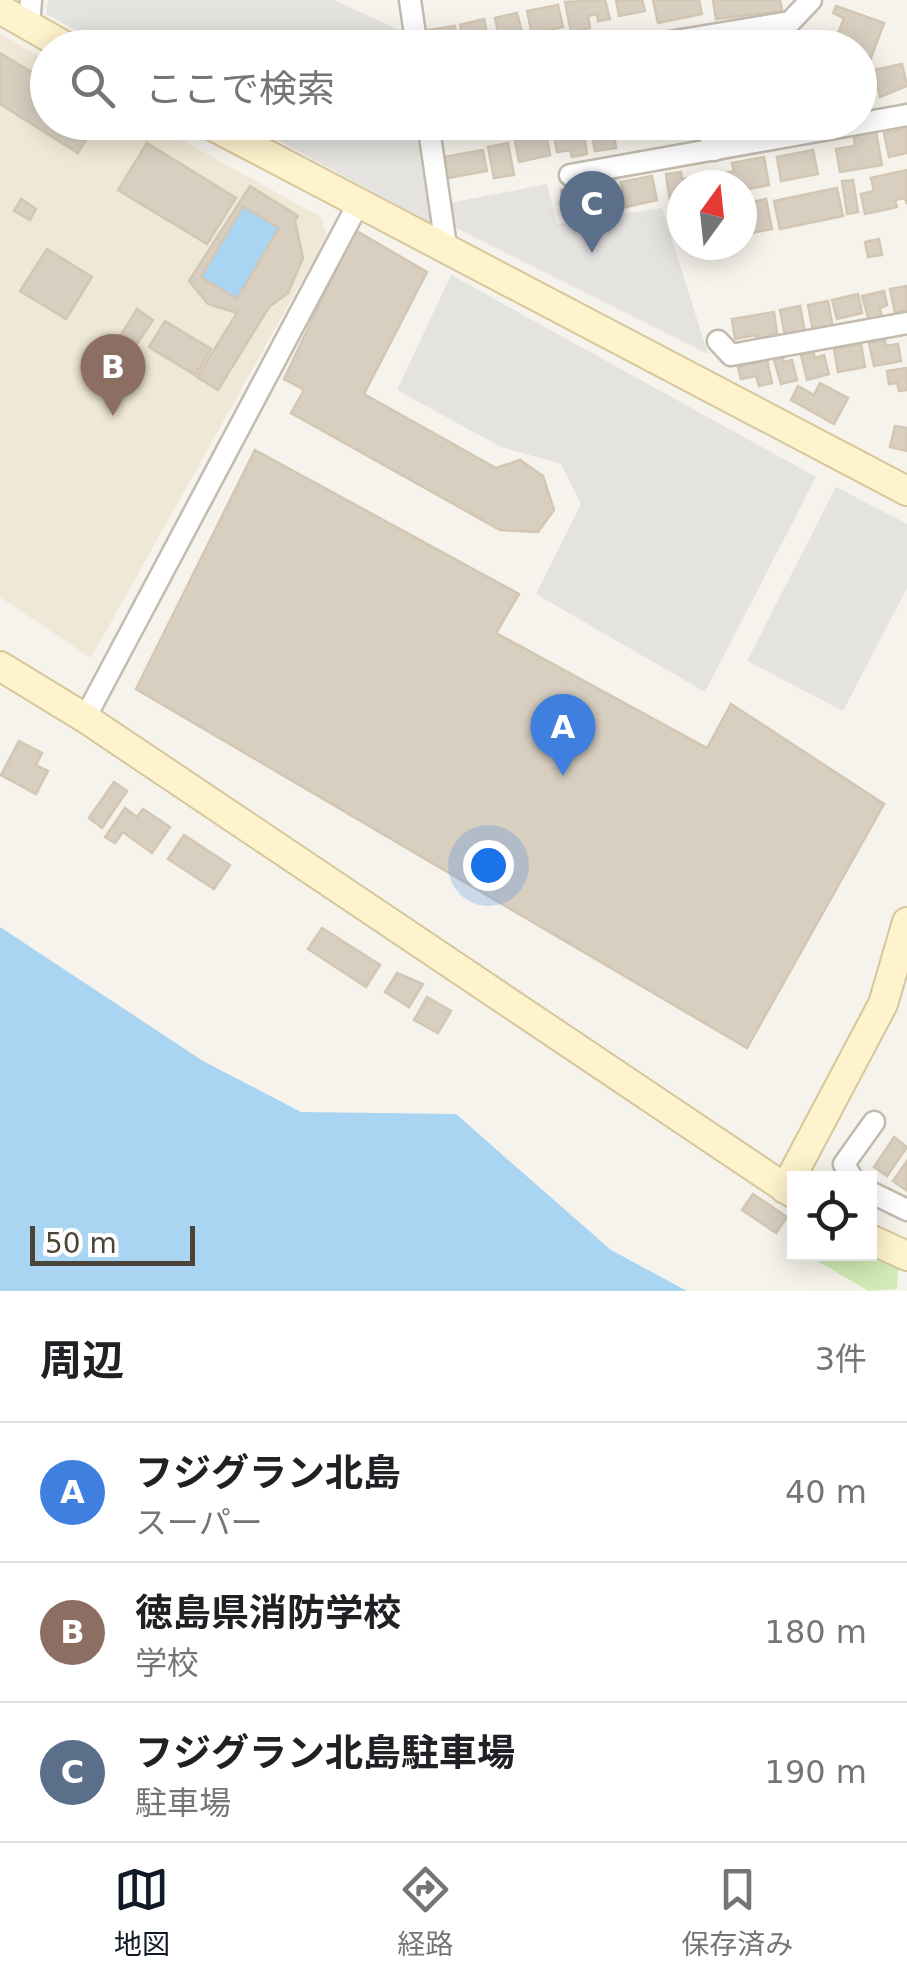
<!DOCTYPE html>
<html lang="ja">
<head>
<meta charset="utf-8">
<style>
  :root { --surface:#fff; --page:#f6f6f6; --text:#202124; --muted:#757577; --line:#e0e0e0; --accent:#111827 }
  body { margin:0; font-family:"DejaVu Sans","Noto Sans JP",sans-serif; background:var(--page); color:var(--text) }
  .controls { position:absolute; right:30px; bottom:30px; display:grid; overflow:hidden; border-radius:0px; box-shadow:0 5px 25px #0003 }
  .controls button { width:90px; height:90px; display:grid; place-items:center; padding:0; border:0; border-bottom:2px solid var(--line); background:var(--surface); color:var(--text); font:50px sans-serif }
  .compass { position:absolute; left:667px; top:170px; width:90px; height:90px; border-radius:50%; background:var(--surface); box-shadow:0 5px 25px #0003; rotate:15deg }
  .scale { position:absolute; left:30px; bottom:25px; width:165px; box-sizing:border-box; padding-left:10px; border:5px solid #4b4439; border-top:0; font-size:28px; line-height:35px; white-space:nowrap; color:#4b4439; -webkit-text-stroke:8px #fff; paint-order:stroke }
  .you { position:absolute; left:488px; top:865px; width:35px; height:35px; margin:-25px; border:8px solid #fff; border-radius:50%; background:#1a73e8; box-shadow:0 0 0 15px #1a73e833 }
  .badge { display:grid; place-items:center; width:65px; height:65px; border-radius:50%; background:var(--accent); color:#fff; font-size:32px; font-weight:700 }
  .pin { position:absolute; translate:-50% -82px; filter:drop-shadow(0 2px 5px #0008) }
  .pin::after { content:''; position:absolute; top:52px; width:35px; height:30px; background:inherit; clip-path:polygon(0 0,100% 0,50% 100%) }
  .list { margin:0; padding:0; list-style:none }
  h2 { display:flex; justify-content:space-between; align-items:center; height:130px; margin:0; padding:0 40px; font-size:42px }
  h2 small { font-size:32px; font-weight:400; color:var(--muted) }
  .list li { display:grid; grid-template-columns:65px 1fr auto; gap:30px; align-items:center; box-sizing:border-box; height:140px; padding:0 40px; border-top:2px solid var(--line) }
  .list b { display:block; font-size:38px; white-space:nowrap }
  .list p { margin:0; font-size:32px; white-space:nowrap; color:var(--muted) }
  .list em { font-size:32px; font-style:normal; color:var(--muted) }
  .icon { flex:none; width:55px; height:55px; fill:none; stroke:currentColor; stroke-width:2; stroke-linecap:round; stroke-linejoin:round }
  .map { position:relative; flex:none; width:907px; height:1291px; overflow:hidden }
  .search { position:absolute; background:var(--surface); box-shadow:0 5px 25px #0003; left:30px; right:30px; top:30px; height:110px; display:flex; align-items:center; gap:25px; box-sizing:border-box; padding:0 35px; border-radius:55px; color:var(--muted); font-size:38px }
  .sheet { height:550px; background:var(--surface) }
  nav { display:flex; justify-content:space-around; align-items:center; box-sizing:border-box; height:140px; border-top:2px solid var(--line); background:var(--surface); font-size:28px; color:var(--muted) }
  nav a { display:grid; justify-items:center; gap:5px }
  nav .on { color:var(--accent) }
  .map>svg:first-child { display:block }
  .education { fill:#efe8d6 }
  .green { fill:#d2eab5 }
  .parking { fill:#e5e3e0 }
  .water { fill:#a9d4f2 }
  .building { fill:#d8cfc1; stroke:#d3c7b4; stroke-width:2.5; fill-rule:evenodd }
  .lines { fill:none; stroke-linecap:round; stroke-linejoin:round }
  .street-casing { stroke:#c2bbae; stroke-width:25 }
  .secondary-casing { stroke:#d6c79b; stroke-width:32 }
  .street { stroke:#fff; stroke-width:20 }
  .secondary { stroke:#fff3cd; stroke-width:28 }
</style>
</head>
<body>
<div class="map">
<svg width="907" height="1291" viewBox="0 0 907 1291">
  <rect width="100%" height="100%" fill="#f6f3ec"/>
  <!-- education -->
  <polygon class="education" points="0,33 47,62 48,122 151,123 321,217 327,236 91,658 0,597"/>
  <!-- green -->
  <polygon class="green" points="821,1254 870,1254 898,1266 897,1289 869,1291 817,1261"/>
  <!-- parking -->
  <g class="parking">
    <polygon points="48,0 334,0 403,32 406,47 107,47 46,14"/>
    <polygon points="246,123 417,123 432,224"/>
    <polygon points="547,184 557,224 662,208 708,354 456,228 450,203"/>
    <polygon points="451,275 816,477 705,692 536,594 581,504 561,464 501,447 397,390"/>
    <polygon points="836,487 907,524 907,588 843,711 747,661"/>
  </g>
  <!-- water -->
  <g class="water">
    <polygon points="243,206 279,228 237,299 201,277"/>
    <polygon points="0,927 203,1061 301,1112 456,1114 611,1250 687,1291 0,1291"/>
  </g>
  <!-- building -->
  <g class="building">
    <polygon points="605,0 610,19 598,21 597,14 588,16 590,28 571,32 565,2"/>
    <polygon points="616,0 642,0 645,11 619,16"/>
    <polygon points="653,0 699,0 702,14 658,23"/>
    <polygon points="713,0 780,0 782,11 716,19"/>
    <polygon points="558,5 563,27 532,34 527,11"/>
    <polygon points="836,6 884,23 871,58 860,53 860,48 834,44 844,18 833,13"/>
    <polygon points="517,13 523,36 500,41 495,18"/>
    <polygon points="484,19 488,37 464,43 460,25"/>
    <polygon points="455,26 459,48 425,48 422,31"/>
    <polygon points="791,39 791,48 768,48 768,42"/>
    <polygon points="0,53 48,82 48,122 97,122 78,153 0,104"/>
    <polygon points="902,64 907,86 880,97 874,70"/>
    <polygon points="868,71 872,95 860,100 860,73"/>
    <polygon points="435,122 465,122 467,131 438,136"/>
    <polygon points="582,122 587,154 572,157 570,150 557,152 553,129"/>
    <polygon points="590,122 612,122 616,148 595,151"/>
    <polygon points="660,122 695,122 695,126 678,129 679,136 663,139"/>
    <polygon points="907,129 907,153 889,157 884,133"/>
    <polygon points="876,132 882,165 840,172 836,149 855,146 854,136"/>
    <polygon points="546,134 550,155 519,162 515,140"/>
    <polygon points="147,143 236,198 207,244 118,190"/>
    <polygon points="508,143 514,175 494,178 488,147"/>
    <polygon points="483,150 487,171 448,178 444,157"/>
    <polygon points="813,150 818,174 781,181 777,157"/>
    <polygon points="764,157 769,185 742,190 742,185 723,185 721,174 734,171 732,163"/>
    <polygon points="907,170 907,204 905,198 895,200 897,207 865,214 861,194 874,191 871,178"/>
    <polygon points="681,172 682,179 693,178 694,185 682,185 682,199 670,201 666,174"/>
    <polygon points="652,176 657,200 613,210 609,194 623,191 621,182"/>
    <polygon points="853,180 858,212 847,214 842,181"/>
    <path d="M250,186L298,216L295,221L303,258L288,293L269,307L218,390L197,377L237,313L208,304L189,281ZM243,206L279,228L237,299L201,277Z"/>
    <polygon points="585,186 590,213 566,217 561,190"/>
    <polygon points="837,188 843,216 780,229 774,201"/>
    <polygon points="21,199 36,209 30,220 14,211"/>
    <polygon points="766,199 772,229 742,235 742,204"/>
    <polygon points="355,230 427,272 364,394 496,468 520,460 543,476 554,510 538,532 500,530 291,413 304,390 284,379"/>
    <polygon points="879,239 882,255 868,257 865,242"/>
    <polygon points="47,249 92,277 66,319 20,291"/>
    <polygon points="907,286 907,310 895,312 890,289"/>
    <polygon points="884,291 887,305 880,308 882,318 869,321 862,296"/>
    <polygon points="858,294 862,313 837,319 832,300"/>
    <polygon points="828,301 833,328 813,331 808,305"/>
    <polygon points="800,306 805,332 785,336 780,310"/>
    <polygon points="137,309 153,320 137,344 121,335"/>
    <polygon points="774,312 777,333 770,334 771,340 757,343 756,335 735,339 732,319"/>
    <polygon points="165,321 211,349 195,375 149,347"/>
    <polygon points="885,340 886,346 898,344 901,361 874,366 869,343"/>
    <polygon points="861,344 865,367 838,372 834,349"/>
    <polygon points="813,352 815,358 824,355 829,374 807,380 801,355"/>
    <polygon points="783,358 784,362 792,360 797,380 781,384 774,360"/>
    <polygon points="767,360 772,383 759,386 756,376 741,379 738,367"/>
    <polygon points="907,368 907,390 899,391 897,383 889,384 887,371"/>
    <polygon points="820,383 848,398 834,424 791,400 798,386 814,395"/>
    <polygon points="895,426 907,428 907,451 890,447"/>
    <polygon points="255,450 519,594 496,633 707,748 731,704 884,804 747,1048 136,689"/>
    <polygon points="19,741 42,753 36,765 48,771 36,794 1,775"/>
    <polygon points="114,782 127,791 102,828 89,818"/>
    <polygon points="125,808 137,817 143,809 170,827 152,853 123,832 115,843 105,837"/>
    <polygon points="184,835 230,865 214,889 168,859"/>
    <polygon points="322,928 380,965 366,987 308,949"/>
    <polygon points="397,973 423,984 409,1007 385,992"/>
    <polygon points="427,997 451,1011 438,1033 414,1020"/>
    <polygon points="894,1137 907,1147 887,1176 874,1167"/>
    <polygon points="907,1161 907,1191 893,1181"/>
    <polygon points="753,1194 787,1217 776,1233 742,1210"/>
  </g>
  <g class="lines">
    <!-- street casing -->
    <g class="street-casing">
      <g id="street">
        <polyline points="410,0 417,48"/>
        <polyline points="29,26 31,0"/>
        <polyline points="633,48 790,22 811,0"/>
        <polyline points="428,122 447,253"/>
        <polyline points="707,122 714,150"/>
        <polyline points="570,175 907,115"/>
        <polyline points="718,341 731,355 907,323"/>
        <polyline points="85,718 357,206"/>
        <polyline points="852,1178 844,1164 874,1122"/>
        <polyline points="870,1192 907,1210"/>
      </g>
    </g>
    <!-- secondary casing -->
    <g class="secondary-casing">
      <g id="secondary">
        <polyline points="0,9 68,48"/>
        <polyline points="205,122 907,491"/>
        <polyline points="0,666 85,718 794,1194"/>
        <polyline points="785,1189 883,1004 907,922"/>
        <polyline points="870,1239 907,1256"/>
      </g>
    </g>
    <!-- street -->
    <use href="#street" class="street"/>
    <!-- secondary -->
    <use href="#secondary" class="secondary"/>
  </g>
</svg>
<div class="controls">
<button><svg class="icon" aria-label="locate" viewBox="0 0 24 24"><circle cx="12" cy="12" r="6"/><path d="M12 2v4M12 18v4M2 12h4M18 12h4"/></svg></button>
</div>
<svg class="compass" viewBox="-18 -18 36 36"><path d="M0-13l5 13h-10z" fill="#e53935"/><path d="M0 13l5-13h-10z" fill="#757577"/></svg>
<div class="scale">50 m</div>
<div class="you"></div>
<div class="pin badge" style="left:563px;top:776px;background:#3f7fe0">A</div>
<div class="pin badge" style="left:113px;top:416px;background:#8d6e63">B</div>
<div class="pin badge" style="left:592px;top:253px;background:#5c6f8a">C</div>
<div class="search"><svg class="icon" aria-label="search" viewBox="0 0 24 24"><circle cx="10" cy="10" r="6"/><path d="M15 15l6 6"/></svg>ここで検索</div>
</div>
<section class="sheet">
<h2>周辺<small>3件</small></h2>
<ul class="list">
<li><span class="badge" style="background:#3f7fe0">A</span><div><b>フジグラン北島</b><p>スーパー</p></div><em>40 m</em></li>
<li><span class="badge" style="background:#8d6e63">B</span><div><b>徳島県消防学校</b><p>学校</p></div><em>180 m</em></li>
<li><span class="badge" style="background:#5c6f8a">C</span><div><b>フジグラン北島駐車場</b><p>駐車場</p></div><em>190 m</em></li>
</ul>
</section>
<nav>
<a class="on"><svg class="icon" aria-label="map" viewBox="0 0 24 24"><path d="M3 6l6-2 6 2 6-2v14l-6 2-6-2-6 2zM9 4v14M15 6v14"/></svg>地図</a>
<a><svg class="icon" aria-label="directions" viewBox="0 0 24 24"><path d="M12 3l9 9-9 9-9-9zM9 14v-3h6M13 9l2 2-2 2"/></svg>経路</a>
<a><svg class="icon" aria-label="saved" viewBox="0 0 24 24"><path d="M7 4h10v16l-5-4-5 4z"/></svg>保存済み</a>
</nav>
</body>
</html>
